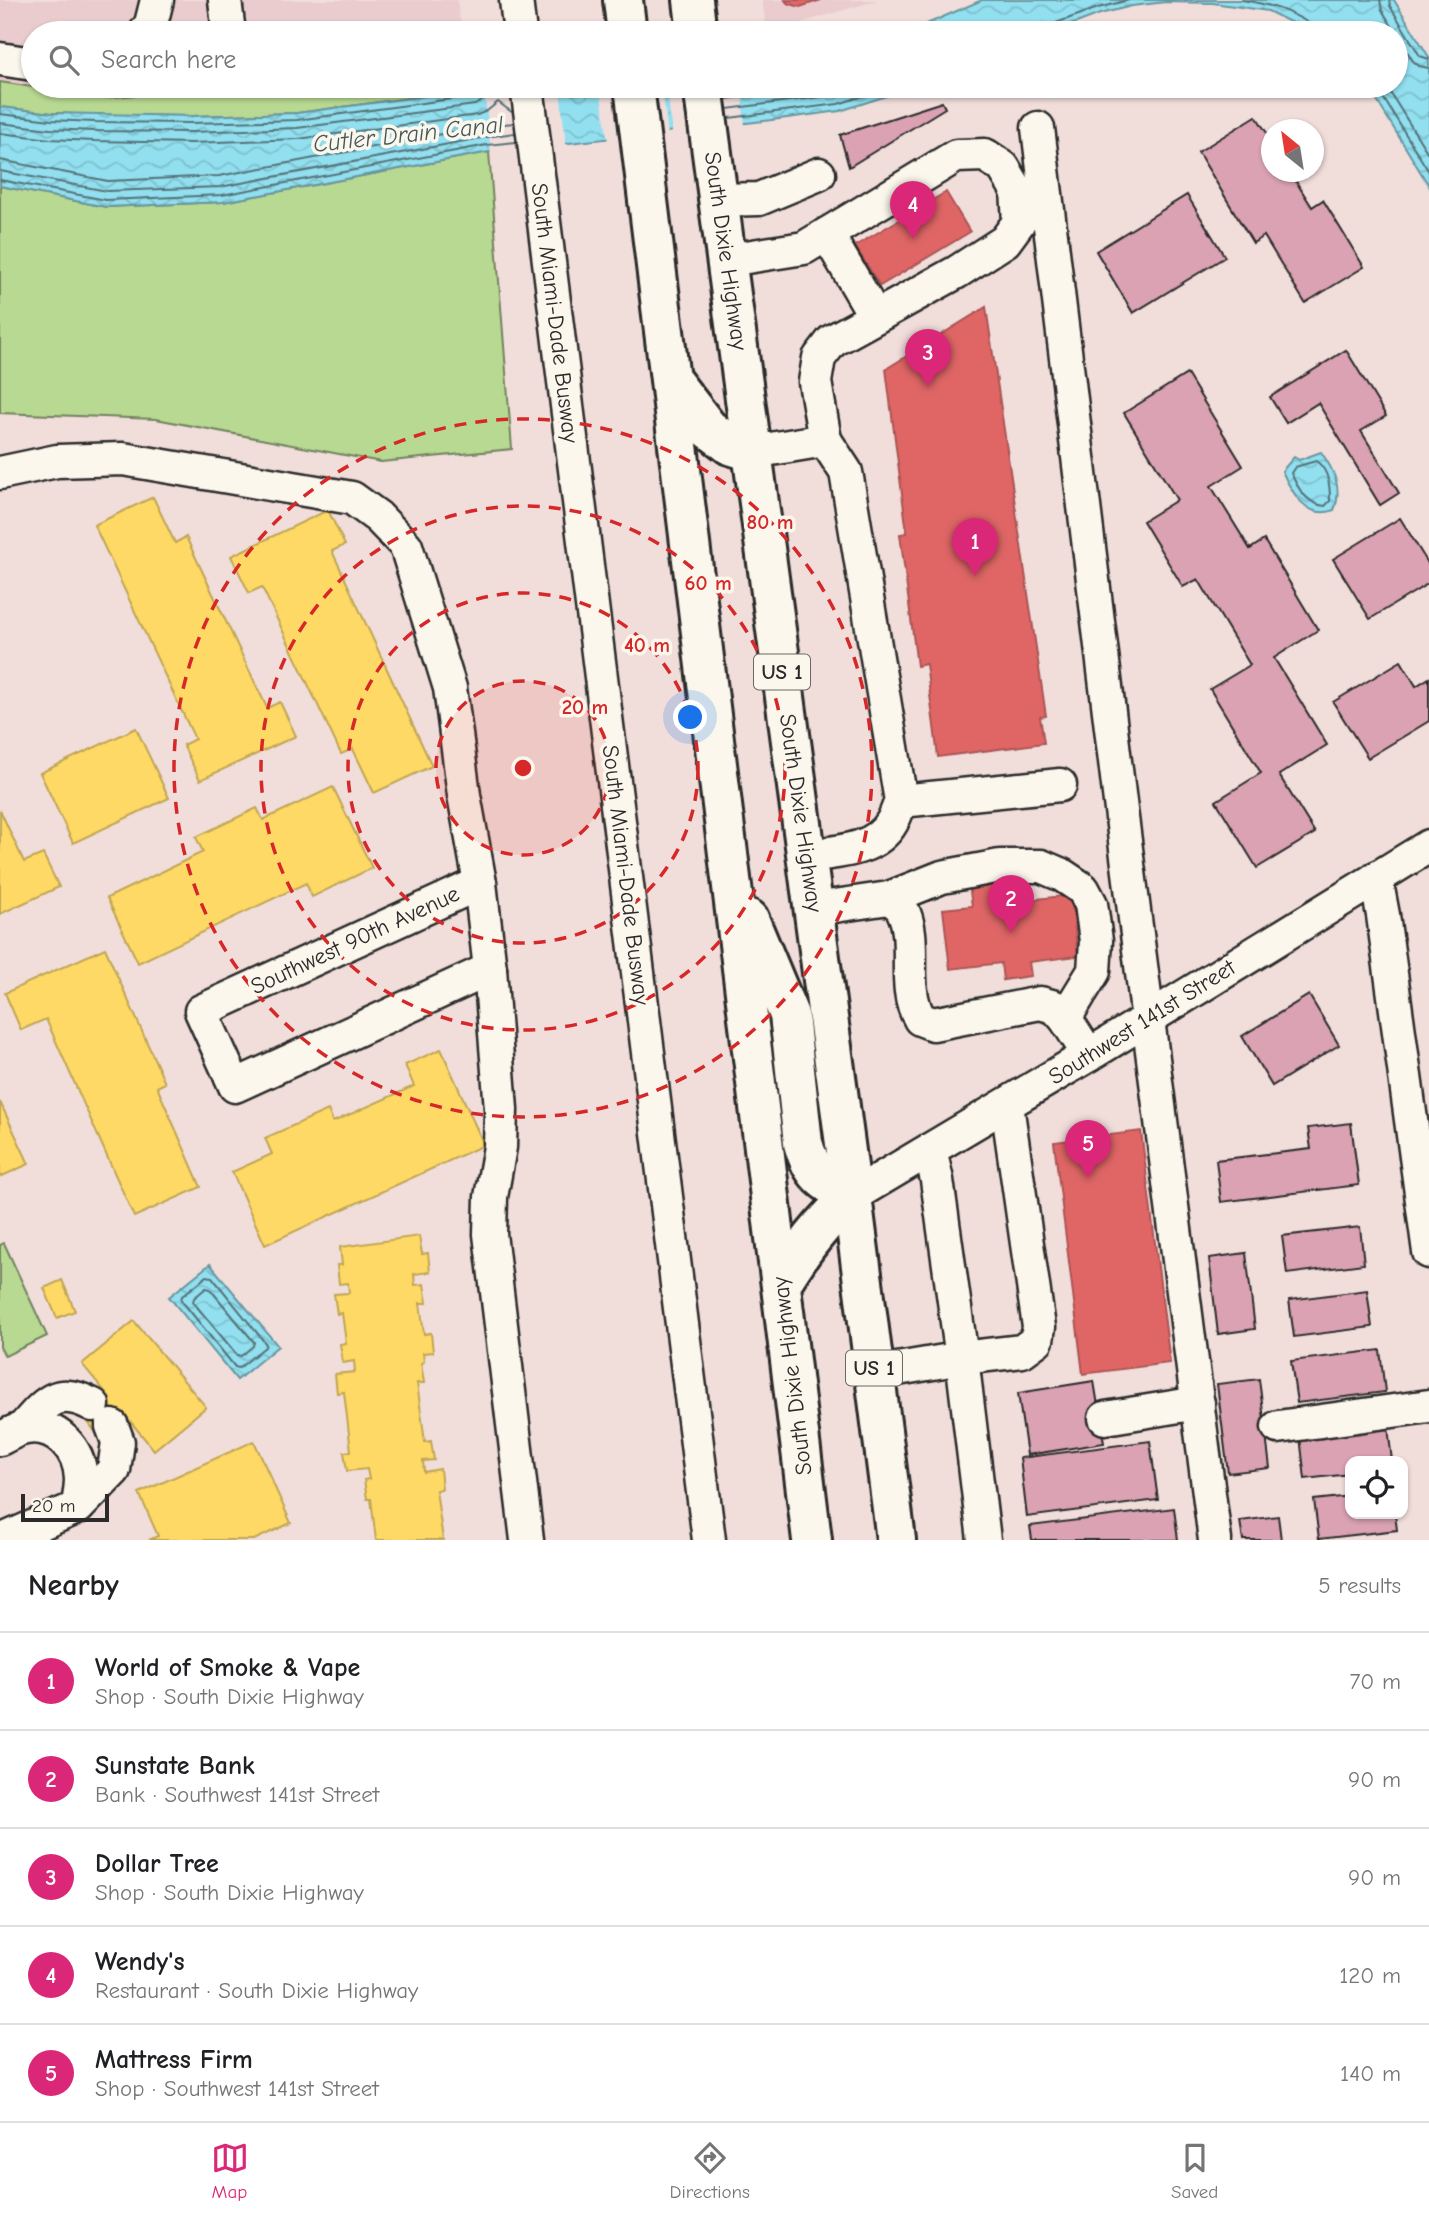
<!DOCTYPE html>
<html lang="en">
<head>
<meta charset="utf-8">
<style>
  :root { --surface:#fff; --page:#f6f6f6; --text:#202124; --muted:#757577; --line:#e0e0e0; --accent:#db2777 }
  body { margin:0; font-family:"Comic Neue",sans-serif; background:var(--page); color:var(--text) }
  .controls { position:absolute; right:21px; bottom:21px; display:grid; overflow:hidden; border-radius:14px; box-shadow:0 2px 5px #0004 }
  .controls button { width:63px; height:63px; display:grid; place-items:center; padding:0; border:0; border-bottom:2px solid var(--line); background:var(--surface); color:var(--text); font:35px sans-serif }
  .compass { position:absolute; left:1261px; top:119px; width:63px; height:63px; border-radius:50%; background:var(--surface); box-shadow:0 2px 5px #0004; rotate:330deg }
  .scale { position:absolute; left:21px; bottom:18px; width:88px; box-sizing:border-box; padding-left:7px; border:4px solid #2b2b2b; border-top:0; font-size:19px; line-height:24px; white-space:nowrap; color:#2b2b2b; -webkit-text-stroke:5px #fbf7ec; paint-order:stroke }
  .you { position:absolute; left:691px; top:718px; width:24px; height:24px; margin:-18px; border:5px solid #fff; border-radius:50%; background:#1a73e8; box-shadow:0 0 0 10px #1a73e833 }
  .badge { display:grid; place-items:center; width:46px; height:46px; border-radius:50%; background:var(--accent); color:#fff; font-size:23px; font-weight:700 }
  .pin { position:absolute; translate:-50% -58px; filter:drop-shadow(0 2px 4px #0008) }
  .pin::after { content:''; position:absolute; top:37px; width:24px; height:21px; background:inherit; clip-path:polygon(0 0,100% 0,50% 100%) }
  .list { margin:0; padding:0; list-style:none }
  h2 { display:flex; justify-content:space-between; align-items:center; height:91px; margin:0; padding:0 28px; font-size:30px }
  h2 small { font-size:23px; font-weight:400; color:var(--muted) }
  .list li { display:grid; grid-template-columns:46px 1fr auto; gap:21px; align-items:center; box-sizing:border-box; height:98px; padding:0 28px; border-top:2px solid var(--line) }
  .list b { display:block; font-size:26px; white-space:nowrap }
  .list p { margin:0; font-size:23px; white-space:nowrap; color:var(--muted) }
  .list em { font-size:23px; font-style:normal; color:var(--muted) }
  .icon { flex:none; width:38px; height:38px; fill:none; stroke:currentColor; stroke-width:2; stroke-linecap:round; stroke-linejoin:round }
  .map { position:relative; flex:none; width:1429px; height:1540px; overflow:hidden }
  .search { position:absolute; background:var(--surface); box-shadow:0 2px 5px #0004; left:21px; right:21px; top:21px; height:77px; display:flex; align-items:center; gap:18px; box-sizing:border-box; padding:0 24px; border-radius:38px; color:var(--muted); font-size:26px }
  .sheet { height:581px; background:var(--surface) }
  nav { display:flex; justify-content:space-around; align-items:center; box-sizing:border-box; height:98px; border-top:2px solid var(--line); background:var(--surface); font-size:19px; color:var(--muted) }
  nav a { display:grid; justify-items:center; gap:4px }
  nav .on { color:var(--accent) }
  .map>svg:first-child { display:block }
  .built { fill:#eacccf }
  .grass { fill:#b8d992; stroke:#72825e; stroke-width:2 }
  .water { fill:url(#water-waves); stroke:#6897a1; stroke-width:2 }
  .pier { fill:#f1dedb }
  .homes { fill:#ffd966; stroke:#bfa554; stroke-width:2 }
  .shops { fill:#e06666; stroke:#aa5454; stroke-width:2 }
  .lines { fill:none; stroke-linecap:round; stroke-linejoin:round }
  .shore { stroke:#547379; stroke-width:2 }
  .building { fill:#daa2b3; stroke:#2b2b2b; stroke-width:2 }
  .minor-casing { stroke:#2b2b2b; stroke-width:37 }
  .highway-casing { stroke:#2b2b2b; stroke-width:44 }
  .minor { stroke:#fbf7ec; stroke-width:32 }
  .highway { stroke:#fbf7ec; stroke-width:38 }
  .ring { fill:none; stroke:#d62828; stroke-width:3.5; stroke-dasharray:12 9 }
  .labels { text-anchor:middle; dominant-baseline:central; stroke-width:7; stroke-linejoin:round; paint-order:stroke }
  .shield { fill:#fbf7ec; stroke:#696865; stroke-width:2 }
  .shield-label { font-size:21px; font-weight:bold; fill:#2b2b2b }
  .street-label { font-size:23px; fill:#2b2b2b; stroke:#fbf7ec }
  .water-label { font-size:24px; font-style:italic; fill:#44585c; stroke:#fbf7ec }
  .centre { fill:#d62828; stroke:#fbf7ec; stroke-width:3.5 }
  .ring-label { font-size:21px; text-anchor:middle; font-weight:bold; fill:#d62828; stroke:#fbf7ec; stroke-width:7; stroke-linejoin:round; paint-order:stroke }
</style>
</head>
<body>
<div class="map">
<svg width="1429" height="1540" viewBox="0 0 1429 1540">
  <defs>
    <pattern id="water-waves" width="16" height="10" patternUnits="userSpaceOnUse" patternTransform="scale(1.75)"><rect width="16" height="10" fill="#91dfef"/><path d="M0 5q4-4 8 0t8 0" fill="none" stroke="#7dc0cd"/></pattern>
  </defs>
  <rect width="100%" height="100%" fill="#f1dedb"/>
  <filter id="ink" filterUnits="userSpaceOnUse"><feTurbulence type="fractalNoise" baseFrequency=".0143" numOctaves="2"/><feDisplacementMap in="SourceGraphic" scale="14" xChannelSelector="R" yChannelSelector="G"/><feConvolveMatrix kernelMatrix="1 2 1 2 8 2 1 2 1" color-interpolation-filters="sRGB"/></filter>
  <g filter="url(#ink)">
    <!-- built -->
    <g class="built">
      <polygon points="0,0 457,0 462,33 33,33 33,86 229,86 104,98 0,82"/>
      <polygon points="762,0 878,0 767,33"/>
    </g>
    <!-- grass -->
    <g class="grass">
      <polygon points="0,82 104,98 229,86 482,86 483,88 297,113 192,116 95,115 52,113 0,107"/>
      <polygon points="489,152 512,449 381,462 156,419 0,413 0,186 106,207 223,202"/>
      <polygon points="4,1243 47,1336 5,1356 0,1347 0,1245"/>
    </g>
    <!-- water -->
    <g class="water">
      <polygon points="982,0 1394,0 1429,57 1429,186 1368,86 1396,86 1396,33 1312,33 1268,11 1213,3 1166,2 1132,6 1100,14 1050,33 906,33"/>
      <polygon points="661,86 917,86 840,111 764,121 489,152 223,202 106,207 0,186 0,107 52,113 192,116 297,113 494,87 574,94"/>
      <path d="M1321,452C1334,470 1343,489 1334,510C1307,521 1291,491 1282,471L1294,457L1299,460Z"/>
      <polygon points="210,1264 278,1346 237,1380 169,1297"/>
    </g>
    <!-- pier -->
    <g class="pier">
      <polygon points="484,86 525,86 560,89 566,147 491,155"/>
      <polygon points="622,86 662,86 668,135 608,142 600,88"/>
      <polygon points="667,86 741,86 745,127 672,135"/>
    </g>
    <!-- homes -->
    <g class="homes">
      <polygon points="153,497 175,543 186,537 267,708 280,702 296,736 200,780 183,745 195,739 94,525"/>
      <polygon points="328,510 345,545 332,551 432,766 374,793 353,749 341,754 262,587 249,593 231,556"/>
      <polygon points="136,728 169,798 73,843 40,773"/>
      <polygon points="333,787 372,868 312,897 306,883 138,963 107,898 203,852 196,837 257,808 263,820"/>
      <polygon points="0,810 24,862 43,854 59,887 0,914"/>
      <polygon points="105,948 165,1083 157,1087 201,1187 134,1217 46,1019 21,1030 5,993"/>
      <polygon points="441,1049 484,1145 265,1245 232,1172 272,1154 265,1138 328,1110 333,1122 414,1086 405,1065"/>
      <polygon points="0,1102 29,1164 0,1177"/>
      <polygon points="419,1236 422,1254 428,1253 430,1272 414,1274 415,1285 424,1284 427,1303 420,1303 424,1334 431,1333 433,1352 423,1353 424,1362 421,1363 424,1383 417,1383 425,1442 431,1441 434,1460 423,1461 424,1472 440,1469 442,1489 436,1490 443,1540 376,1540 371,1499 367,1499 364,1480 369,1479 367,1469 347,1471 344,1452 351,1451 344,1392 337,1393 335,1374 355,1372 354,1361 343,1363 340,1344 346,1343 342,1313 337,1314 334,1294 349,1293 348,1283 339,1284 337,1265 342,1265 340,1247"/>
      <polygon points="62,1280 75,1311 57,1318 44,1288"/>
      <polygon points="134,1321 206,1407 154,1450 125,1415 99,1437 82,1414 107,1394 82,1364"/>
      <polygon points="254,1441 291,1523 254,1540 149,1540 158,1536 139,1493"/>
    </g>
    <!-- shops -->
    <g class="shops">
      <polygon points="785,0 821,0 800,7 787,3"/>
      <polygon points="946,192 970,232 880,286 855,246"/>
      <polygon points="986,307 1046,716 1040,717 1044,743 938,757 926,664 917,666 900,534 907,533 886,369"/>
      <polygon points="999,874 1002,903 1071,895 1078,956 1029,962 1031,976 1003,980 1001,963 950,969 943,909 972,906 968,877"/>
      <polygon points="1141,1131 1170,1363 1083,1374 1054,1142"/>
    </g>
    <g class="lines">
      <!-- shore -->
      <g class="shore">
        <path d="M1242,0C1269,4 1288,10 1312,25L1314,33"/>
        <polyline points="1380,0 1382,10 1413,61 1419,66 1429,68"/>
        <polyline points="1389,0 1390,6 1420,56 1429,59"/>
        <polyline points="1051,33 1052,28 1056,23 1098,8 1129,0"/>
        <polyline points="1376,86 1429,172"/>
        <polyline points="1386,86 1429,155"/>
        <polyline points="726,99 828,86"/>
        <polyline points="727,109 836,95 866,86"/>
        <polyline points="0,114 51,120 95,122 192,123 297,120 474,96 479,93 481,86"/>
        <polyline points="729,118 838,104 895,86"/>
        <polyline points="0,123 50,129 94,131 192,132 297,128 475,105 487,98 490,86"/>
        <polyline points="0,133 50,139 94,141 192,143 298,139 477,115 487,111 498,102 513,113"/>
        <polyline points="0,160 108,181 219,176 484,126 514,123"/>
        <polyline points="0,171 107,191 220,187 486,137 515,133"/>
        <polyline points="0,180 106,200 222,195 487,145 516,142"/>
        <path d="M1316,461C1329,470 1330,486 1330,501L1325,506C1307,504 1298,489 1291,473L1295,467Z"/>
        <polygon points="207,1276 212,1277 266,1344 265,1347 239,1368 235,1367 181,1300 182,1296"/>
        <polygon points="206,1288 210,1289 254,1342 253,1346 241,1356 237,1355 193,1302 194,1298"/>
      </g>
    </g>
    <!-- building -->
    <g class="building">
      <polygon points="942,102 945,108 849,167 840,135"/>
      <polygon points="1256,116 1272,141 1272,172 1290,172 1312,207 1323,200 1364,267 1305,303 1264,236 1253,243 1198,152"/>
      <polygon points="1187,195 1225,257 1133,313 1096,251"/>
      <polygon points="1346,350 1386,416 1361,431 1399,493 1380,505 1318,403 1286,423 1270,397"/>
      <polygon points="1187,374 1243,466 1211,486 1250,549 1264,540 1318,630 1274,658 1327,745 1279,775 1315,833 1257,868 1216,801 1261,773 1210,689 1250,665 1198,579 1183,587 1143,521 1177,500 1124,413"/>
      <polygon points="1400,518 1429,565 1429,583 1370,619 1333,559"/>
      <polygon points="1401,661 1416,686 1429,678 1429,721 1368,758 1333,702"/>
      <polygon points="1309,995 1339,1045 1272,1086 1242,1036"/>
      <polygon points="1351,1123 1359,1185 1221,1202 1216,1160 1311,1149 1308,1128"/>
      <polygon points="1360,1227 1364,1264 1287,1274 1282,1236"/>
      <polygon points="1246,1253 1255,1329 1218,1334 1209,1258"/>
      <polygon points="1367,1290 1372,1327 1294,1337 1289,1300"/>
      <polygon points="1380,1350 1385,1392 1297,1403 1291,1361"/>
      <polygon points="1259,1379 1270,1468 1228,1473 1217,1384"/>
      <polygon points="1094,1381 1104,1443 1027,1455 1018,1393"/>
      <polygon points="1388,1427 1392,1461 1350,1461 1350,1474 1305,1479 1300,1437"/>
      <polygon points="1150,1441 1158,1500 1027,1517 1020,1458"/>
      <polygon points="1350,1496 1350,1514 1395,1514 1397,1530 1319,1539 1314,1500"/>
      <polygon points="1174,1508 1178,1540 1032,1540 1030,1526"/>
      <polygon points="1278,1516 1281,1540 1243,1540 1240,1521"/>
    </g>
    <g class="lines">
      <!-- minor casing -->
      <g class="minor-casing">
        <g id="minor">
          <polyline points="225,0 229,33"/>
          <polyline points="516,0 520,33"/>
          <polyline points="145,33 151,24 157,0"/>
          <polyline points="0,59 33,64"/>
          <polyline points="527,86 709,1540"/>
          <polyline points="1038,128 1120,802 1215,1540"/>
          <polyline points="719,200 759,199 819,174"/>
          <polyline points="827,234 875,316"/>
          <polyline points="727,260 804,248 956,156 985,155 1003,167 1017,190 1019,222 1005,241 957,272 832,341 819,358 815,382 825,440"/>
          <path d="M753,452L825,440L846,472L901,801C898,808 896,815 892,822C876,851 836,852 807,856"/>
          <polyline points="0,473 57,461 123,459 352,498 378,517 406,546 450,688 464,795 480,883 490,969 501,1109 500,1147 491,1197 490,1234 527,1540"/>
          <polyline points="901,801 1060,785"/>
          <polyline points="1376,878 1383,915 1429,1252"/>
          <polyline points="480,883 201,1011 235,1086 490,969"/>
          <polyline points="889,898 942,877 1000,866 1041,866 1062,875 1083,889 1091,904 1096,941 1094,971 1065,1018"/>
          <path d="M814,909L889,898C893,901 899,904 902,909C919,940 900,986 920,1019L933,1024L1040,1003L1055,1007L1065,1018L1089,1055"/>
          <polyline points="930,1150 937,1180 962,1358 984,1540"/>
          <polyline points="852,1196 1089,1055 1429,846"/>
          <polyline points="874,1373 962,1358 1022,1351 1037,1340 1039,1327 1007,1105"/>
          <polyline points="1105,1418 1198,1403"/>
          <polyline points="1278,1427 1429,1406"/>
          <path d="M23,1428C46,1402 57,1386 93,1405"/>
          <path d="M0,1439C8,1435 17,1429 26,1428C56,1423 80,1449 81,1479C81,1488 79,1497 78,1507L3,1540"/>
          <polyline points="78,1507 114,1470 118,1442 112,1426"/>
        </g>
      </g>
      <!-- highway casing -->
      <g class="highway-casing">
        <g id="highway">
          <polyline points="623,0 627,33"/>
          <polyline points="693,0 697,33"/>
          <polyline points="634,86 812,1540"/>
          <polyline points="703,86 852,1196 896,1540"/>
          <polyline points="671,380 708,428 730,445 753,452"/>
          <path d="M749,919L789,1015L803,1143C812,1175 823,1182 852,1196"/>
          <path d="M781,1284C803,1248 821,1224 852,1196"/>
        </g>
      </g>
      <!-- minor -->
      <use href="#minor" class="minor"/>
      <!-- highway -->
      <use href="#highway" class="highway"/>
    </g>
  </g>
  <!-- distance rings -->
  <circle cx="523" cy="768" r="87" fill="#d62828" fill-opacity=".12"/>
  <g class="ring">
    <circle cx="523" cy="768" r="87"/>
    <circle cx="523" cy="768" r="175"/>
    <circle cx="523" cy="768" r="262"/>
    <circle cx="523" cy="768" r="349"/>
  </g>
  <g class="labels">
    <!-- shield labels -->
    <g class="shield">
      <rect x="754" y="654.5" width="56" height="35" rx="5"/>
      <rect x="846" y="1350.5" width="56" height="35" rx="5"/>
    </g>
    <g class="shield-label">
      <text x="782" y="672">US 1</text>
      <text x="874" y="1368">US 1</text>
    </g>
    <!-- street labels -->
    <g class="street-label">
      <text transform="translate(726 251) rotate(82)">South Dixie Highway</text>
      <text transform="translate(555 313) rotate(83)">South Miami-Dade Busway</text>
      <text transform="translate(801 813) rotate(82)">South Dixie Highway</text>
      <text transform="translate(626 875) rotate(83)">South Miami-Dade Busway</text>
      <text transform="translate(355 940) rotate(-25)">Southwest 90th Avenue</text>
      <text transform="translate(1142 1022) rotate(-32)">Southwest 141st Street</text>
      <text transform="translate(792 1376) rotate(-97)">South Dixie Highway</text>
    </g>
    <!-- water labels -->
    <g class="water-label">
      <text transform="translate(408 134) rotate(-6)">Cutler Drain Canal</text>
    </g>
  </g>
  <circle cx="523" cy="768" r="10" class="centre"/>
  <g class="ring-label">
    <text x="770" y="529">80 m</text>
    <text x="708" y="590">60 m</text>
    <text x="647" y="652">40 m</text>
    <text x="585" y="714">20 m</text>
  </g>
</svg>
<div class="controls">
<button><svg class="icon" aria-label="locate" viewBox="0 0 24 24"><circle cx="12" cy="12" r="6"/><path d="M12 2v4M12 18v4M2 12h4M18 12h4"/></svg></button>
</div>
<svg class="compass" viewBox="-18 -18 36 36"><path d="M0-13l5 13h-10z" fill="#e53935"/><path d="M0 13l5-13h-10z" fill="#757577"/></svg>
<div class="scale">20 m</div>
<div class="you"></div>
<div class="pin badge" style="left:975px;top:576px">1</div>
<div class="pin badge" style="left:1011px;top:933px">2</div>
<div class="pin badge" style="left:928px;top:387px">3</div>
<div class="pin badge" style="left:913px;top:239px">4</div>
<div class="pin badge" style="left:1088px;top:1178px">5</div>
<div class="search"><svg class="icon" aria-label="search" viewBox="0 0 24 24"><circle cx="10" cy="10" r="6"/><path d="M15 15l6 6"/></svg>Search here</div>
</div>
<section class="sheet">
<h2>Nearby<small>5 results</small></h2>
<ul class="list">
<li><span class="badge">1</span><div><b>World of Smoke &amp; Vape</b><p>Shop · South Dixie Highway</p></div><em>70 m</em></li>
<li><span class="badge">2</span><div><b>Sunstate Bank</b><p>Bank · Southwest 141st Street</p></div><em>90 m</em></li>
<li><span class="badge">3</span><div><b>Dollar Tree</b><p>Shop · South Dixie Highway</p></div><em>90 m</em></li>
<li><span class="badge">4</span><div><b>Wendy's</b><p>Restaurant · South Dixie Highway</p></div><em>120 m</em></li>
<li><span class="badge">5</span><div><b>Mattress Firm</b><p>Shop · Southwest 141st Street</p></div><em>140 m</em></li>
</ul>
</section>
<nav>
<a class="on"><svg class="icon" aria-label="map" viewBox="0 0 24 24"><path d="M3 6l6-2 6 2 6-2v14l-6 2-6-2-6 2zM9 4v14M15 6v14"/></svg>Map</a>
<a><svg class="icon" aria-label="directions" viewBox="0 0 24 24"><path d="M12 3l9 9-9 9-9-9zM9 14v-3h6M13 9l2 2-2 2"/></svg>Directions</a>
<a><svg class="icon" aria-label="saved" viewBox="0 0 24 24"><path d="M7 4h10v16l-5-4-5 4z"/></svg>Saved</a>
</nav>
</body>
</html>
